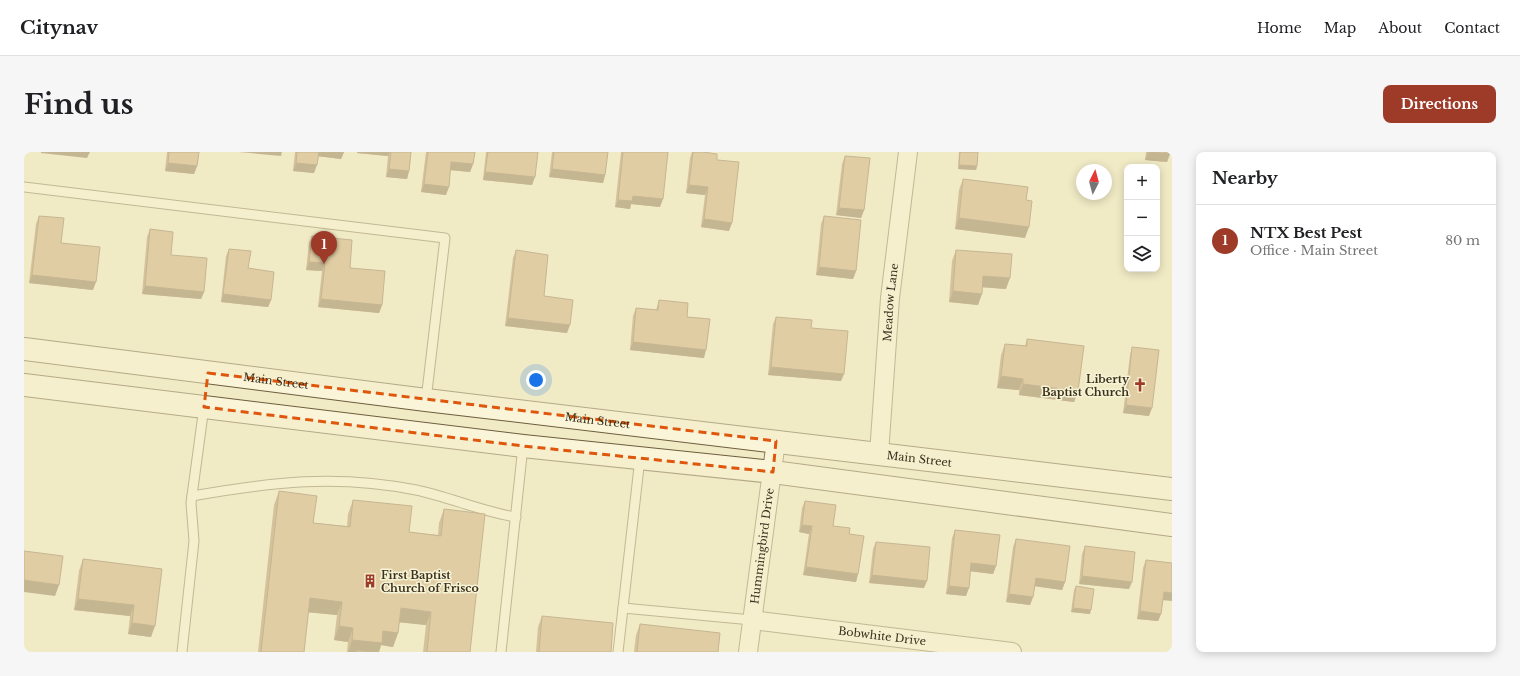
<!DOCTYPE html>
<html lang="en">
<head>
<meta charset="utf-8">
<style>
  :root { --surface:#fff; --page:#f6f6f6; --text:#202124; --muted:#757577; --line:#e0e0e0; --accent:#9d3a28 }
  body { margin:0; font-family:"Libre Baskerville",serif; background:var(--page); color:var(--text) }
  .controls { position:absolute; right:12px; top:12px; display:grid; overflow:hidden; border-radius:8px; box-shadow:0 2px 10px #0003 }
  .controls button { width:36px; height:36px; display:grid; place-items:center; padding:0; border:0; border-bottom:1px solid var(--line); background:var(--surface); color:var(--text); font:20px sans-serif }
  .compass { position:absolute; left:1052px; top:12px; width:36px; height:36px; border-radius:50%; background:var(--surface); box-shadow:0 2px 10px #0003; rotate:6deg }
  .you { position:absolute; left:512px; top:228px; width:14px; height:14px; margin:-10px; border:3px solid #fff; border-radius:50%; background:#1a73e8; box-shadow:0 0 0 6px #1a73e833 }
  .badge { display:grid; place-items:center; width:26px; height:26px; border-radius:50%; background:var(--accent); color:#fff; font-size:13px; font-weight:700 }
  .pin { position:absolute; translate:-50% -33px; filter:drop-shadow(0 1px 2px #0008) }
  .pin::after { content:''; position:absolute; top:21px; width:14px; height:12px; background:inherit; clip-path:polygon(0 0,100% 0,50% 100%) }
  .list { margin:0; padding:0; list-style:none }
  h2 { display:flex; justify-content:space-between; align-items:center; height:52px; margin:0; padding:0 16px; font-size:17px }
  h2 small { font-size:13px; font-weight:400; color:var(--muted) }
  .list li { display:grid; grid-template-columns:26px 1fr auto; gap:12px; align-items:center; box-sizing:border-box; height:72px; padding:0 16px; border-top:1px solid var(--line) }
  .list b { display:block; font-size:15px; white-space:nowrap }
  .list p { margin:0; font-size:13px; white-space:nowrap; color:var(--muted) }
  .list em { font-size:13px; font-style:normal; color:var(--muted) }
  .icon { flex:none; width:22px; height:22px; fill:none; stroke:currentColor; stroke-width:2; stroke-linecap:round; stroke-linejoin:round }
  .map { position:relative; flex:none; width:1148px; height:500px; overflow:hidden; border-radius:8px }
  header { display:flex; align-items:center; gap:24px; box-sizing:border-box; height:56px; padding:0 20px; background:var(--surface); border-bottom:1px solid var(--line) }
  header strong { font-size:19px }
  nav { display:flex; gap:22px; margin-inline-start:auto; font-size:14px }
  .intro { display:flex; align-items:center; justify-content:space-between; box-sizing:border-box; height:96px; padding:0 24px }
  h1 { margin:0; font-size:28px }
  .button { padding:10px 18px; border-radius:8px; background:var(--accent); color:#fff; font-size:14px; font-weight:700 }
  main { display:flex; gap:24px; padding:0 24px }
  aside { flex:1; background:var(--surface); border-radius:8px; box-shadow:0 2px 10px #0003 }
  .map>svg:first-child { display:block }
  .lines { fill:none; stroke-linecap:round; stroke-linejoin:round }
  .service-casing { stroke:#8c7d5a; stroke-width:11 }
  .minor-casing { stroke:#8c7d5a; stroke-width:20 }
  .secondary-casing { stroke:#6e5d3d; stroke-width:24 }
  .service { stroke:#faf5d9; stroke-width:9 }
  .minor { stroke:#faf5d9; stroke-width:18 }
  .secondary { stroke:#faf5d9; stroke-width:22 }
  .wall { fill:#b29369 }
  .shaded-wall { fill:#917855 }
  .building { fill:#cfab7a; stroke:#917855 }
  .marked { fill:none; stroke:#df570d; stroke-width:3; stroke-dasharray:8 5; stroke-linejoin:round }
  .labels { text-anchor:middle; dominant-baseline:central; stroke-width:3; stroke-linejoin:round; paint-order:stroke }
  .street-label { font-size:11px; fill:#3b311f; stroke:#f7f3d5 }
  .poi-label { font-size:11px; font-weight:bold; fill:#3b311f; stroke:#f7f3d5; text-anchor:end }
</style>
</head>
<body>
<header>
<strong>Citynav</strong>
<nav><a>Home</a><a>Map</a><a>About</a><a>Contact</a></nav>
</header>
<div class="intro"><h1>Find us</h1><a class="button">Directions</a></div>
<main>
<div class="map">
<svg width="1148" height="500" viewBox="0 0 1148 500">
  <rect width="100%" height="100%" fill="#f0eac5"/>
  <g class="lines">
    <!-- service casing -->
    <g class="service-casing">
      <g id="service">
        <polyline points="0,35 421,86 402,248"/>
        <path d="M168,344C248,330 312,322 392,338C426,345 458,360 492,365"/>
        <polyline points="599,456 728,468"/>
        <polyline points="158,500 170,389 167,351 180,255"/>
        <polyline points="477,500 499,294"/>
        <polyline points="594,500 616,306"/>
      </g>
    </g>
    <!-- minor casing -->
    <g class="minor-casing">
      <g id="minor">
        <path id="s1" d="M855,302L866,146L884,0"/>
        <path id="s2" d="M728,468L988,500"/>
        <path id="s3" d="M724,500L752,289"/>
      </g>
    </g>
    <!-- secondary casing -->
    <g class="secondary-casing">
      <g id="secondary">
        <path id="s4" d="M0,197L402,248L1148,337"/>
        <polyline points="0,233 499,294 749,320 1148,373"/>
      </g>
    </g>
    <!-- service -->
    <use href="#service" class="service"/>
    <!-- minor -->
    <use href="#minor" class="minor"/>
    <!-- secondary -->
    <use href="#secondary" class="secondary"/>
  </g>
  <!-- wall -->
  <g class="wall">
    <polygon points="143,0 175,0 173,14 170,22 141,19"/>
    <polygon points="271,0 320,0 317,7 294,4 290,21 269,19"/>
    <polygon points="333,0 387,0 385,19 383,27 362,25 364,4 333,1"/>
    <polygon points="402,0 451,0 449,12 446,20 426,18 422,43 397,40"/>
    <polygon points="462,0 514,0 508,33 459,28"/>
    <polygon points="528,0 584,0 581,23 579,31 525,25"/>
    <polygon points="597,0 644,0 636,55 607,52 606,57 591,55"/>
    <polygon points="668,0 679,0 693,8 705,79 677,75 681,43 662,41 666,6"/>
    <polygon points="935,0 954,0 953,14 952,18 934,17"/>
    <polygon points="1122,0 1146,0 1143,10 1121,8"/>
    <polygon points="821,4 840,58 837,66 812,63 818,12"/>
    <polygon points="939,27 1002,48 1001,86 931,77 935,38"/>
    <polygon points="15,64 69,138 5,131 12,72"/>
    <polygon points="800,64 832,119 829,127 792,123 797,72"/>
    <polygon points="126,77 147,103 180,140 177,147 118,142 123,85"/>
    <polygon points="288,84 326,116 358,153 355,161 294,155 298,119 282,118 285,91"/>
    <polygon points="205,97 224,116 247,148 244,155 197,150 202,104"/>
    <polygon points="492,98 520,144 543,181 481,174 489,106"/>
    <polygon points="932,98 982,137 958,135 954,153 925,150 928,109"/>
    <polygon points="635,148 663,165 680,206 606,198 609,164 612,156 632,158"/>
    <polygon points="752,165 787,176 817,229 744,223 749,172"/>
    <polygon points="1003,187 1054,239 1050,250 995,243 995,238 973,236 977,203 981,192 1001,194"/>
    <polygon points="1108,195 1125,264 1099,261 1106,203"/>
    <polygon points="255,339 289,371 323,374 324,362 329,348 385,380 414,383 415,371 420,357 446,500 399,500 402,473 375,470 374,481 369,495 357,493 355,500 323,500 324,490 310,488 313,463 284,460 280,500 234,500 250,353"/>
    <polygon points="781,349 809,374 825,382 834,422 832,430 779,423 785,382 775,380 778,356"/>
    <polygon points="931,378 972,414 969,422 946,419 942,444 922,442 928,386"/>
    <polygon points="992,387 1041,430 1038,438 1011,434 1009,445 1006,453 982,450 989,395"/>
    <polygon points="852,390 900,436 845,431 849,397"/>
    <polygon points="1061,394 1105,437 1055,432 1058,402"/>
    <polygon points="59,407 138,417 127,485 104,482 106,464 50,458 55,419"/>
    <polygon points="1122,408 1137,462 1134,469 1113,467 1119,416"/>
    <polygon points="1052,434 1066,462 1047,460 1050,438"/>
    <polygon points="518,464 587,500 512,500 514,475"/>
    <polygon points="616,472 694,500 610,500 612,483"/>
  </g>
  <!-- shaded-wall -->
  <g class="shaded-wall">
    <polygon points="17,0 66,0 63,6 17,1"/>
    <polygon points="215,0 258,0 257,4"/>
    <polygon points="294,0 320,0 317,7 292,4"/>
    <polygon points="334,0 366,0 364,4 333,1"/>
    <polygon points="1124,0 1146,2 1143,10 1121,8"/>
    <polygon points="427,10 449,12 446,20 425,18"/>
    <polygon points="144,11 173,14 170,22 141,19"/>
    <polygon points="272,11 293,13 290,21 269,19"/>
    <polygon points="935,13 953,14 952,18 934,17"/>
    <polygon points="365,17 385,19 383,27 362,25"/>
    <polygon points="528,17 581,23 579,31 525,25"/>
    <polygon points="461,20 511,25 508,33 459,28"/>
    <polygon points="400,32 425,35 422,43 397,40"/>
    <polygon points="665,33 684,35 681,43 662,41"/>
    <polygon points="609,44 639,47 636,55 607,52 606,57 591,55 594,48"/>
    <polygon points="815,56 840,58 837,66 812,63"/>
    <polygon points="935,66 1005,75 1001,86 931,77"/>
    <polygon points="680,67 708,71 705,79 677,75"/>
    <polygon points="285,110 301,111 298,119 282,118"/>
    <polygon points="795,115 832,119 829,127 792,123"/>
    <polygon points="8,123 72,130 69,138 5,131"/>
    <polygon points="959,124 986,126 982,137 955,135"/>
    <polygon points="121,134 180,140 177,147 118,142"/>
    <polygon points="929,139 958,142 954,153 925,150"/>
    <polygon points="199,142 247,148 244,155 197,150"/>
    <polygon points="297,147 358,153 355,161 294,155"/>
    <polygon points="484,166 546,173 543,181 481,174"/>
    <polygon points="609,190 682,198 680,206 606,198"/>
    <polygon points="747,215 820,222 817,229 744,223"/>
    <polygon points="977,224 999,227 995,238 973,236"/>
    <polygon points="999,232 1054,239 1050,250 995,243"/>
    <polygon points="1102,253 1128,256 1125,264 1099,261"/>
    <polygon points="778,373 788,374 785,382 775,380"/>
    <polygon points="947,411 972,414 969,422 944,419"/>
    <polygon points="782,415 834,422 832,430 779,423"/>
    <polygon points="848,423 903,429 900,436 845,431"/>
    <polygon points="1058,424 1108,430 1105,437 1055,432"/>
    <polygon points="1012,426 1041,430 1038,438 1009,434"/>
    <polygon points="0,428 35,433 31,444 0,440"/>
    <polygon points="925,434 945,436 942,444 922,442"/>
    <polygon points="1140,440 1148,441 1148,449 1137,448"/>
    <polygon points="985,442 1009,445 1006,453 982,450"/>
    <polygon points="286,446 318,450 313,463 281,460"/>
    <polygon points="54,447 110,453 106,464 50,458"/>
    <polygon points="377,456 407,460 402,473 372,470"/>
    <polygon points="1049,456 1067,458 1066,462 1047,460"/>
    <polygon points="1116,459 1137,462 1134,469 1113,467"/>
    <polygon points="108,471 131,474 127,485 104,482"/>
    <polygon points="315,474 329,476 324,490 310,488"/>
    <polygon points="359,479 374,481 369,495 357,493 355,500 333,500 333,498 332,500 324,500 328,488"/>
  </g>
  <!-- building -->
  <g class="building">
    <polygon points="145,0 175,0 173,14 144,11"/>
    <polygon points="273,0 295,0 293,13 272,11"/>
    <polygon points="367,0 387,0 385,19 365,17"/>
    <polygon points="404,0 451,0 449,12 427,10 425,35 400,32"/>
    <polygon points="464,0 514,0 511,25 461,20"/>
    <polygon points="530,0 584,0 581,23 528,17"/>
    <polygon points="599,0 644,0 639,47 609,44 608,49 594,48"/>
    <polygon points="669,0 679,0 693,2 693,8 715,10 708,71 680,67 684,35 665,33"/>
    <polygon points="936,0 954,0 953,14 935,13"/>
    <polygon points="1125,0 1146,0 1146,2"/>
    <polygon points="821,4 846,6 840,58 815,56"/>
    <polygon points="939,27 1004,35 1002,48 1008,49 1005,75 935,66"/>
    <polygon points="15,64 40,66 37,91 76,95 72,130 8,123"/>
    <polygon points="800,64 837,68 832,119 795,115"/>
    <polygon points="126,77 149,80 147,103 183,106 180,140 121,134"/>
    <polygon points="288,84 328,88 326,116 361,119 358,153 297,147 301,111 285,110"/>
    <polygon points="205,97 227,99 224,116 250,120 247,148 199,142"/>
    <polygon points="492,98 524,103 520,144 549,148 546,173 484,166"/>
    <polygon points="932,98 988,102 986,126 959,124 958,142 929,139"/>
    <polygon points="635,148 664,151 663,165 686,167 682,198 609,190 612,156 634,158"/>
    <polygon points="752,165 788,168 787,176 824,179 820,222 747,215"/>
    <polygon points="1003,187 1060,194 1054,239 999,232 999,227 977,224 981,192 1003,194"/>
    <polygon points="1108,195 1135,198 1128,256 1102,253"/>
    <polygon points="255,339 293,344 289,371 326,375 329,348 388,354 385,380 417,384 420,357 461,362 446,500 403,500 407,460 377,456 374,481 359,479 358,491 328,488 329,476 315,474 318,450 286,446 280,500 237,500"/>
    <polygon points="781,349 812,353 809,374 826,376 825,382 840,384 834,422 782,415 788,374 778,373"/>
    <polygon points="931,378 976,383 972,414 947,411 945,436 925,434"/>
    <polygon points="992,387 1046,394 1041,430 1012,426 1009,445 985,442"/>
    <polygon points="852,390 906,395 903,429 848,423"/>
    <polygon points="1061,394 1111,400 1108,430 1058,424"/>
    <polygon points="0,399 39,404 35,433 0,428"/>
    <polygon points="59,407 138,417 131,474 108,471 110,453 54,447"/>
    <polygon points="1122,408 1148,411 1148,441 1140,440 1137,462 1116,459"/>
    <polygon points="1052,434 1070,437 1067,458 1049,456"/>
    <polygon points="518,464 589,471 587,500 515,500"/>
    <polygon points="616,472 696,481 694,500 613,500"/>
    <polygon points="333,498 345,500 333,500"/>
  </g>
  <!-- marked area -->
  <path d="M0 0H1148V500H0ZM184,221L752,289L749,320L499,294L180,255Z" fill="#f0eac5" fill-opacity=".55" fill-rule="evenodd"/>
  <path class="marked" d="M184,221L752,289L749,320L499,294L180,255Z"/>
  <!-- icons -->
  <defs>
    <g id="church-bare" transform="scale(1.08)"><path d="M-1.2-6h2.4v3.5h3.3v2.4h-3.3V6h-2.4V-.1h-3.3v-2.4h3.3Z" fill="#9d3a28" stroke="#f7f3d5" stroke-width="2.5" paint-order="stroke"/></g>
    <g id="building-bare" transform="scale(1.08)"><path d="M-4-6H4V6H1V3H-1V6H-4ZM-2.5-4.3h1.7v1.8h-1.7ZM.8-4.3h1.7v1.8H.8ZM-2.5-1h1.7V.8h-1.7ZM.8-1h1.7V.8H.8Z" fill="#9d3a28" stroke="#f7f3d5" stroke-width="2.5" paint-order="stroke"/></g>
  </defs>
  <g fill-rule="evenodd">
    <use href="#church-bare" x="1116" y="233"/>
    <use href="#building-bare" x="346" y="429"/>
  </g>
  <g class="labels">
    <!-- street labels -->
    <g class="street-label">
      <text stroke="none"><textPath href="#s1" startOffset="152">Meadow Lane</textPath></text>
      <text stroke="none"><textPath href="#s4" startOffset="254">Main Street</textPath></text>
      <text stroke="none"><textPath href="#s4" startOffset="578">Main Street</textPath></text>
      <text stroke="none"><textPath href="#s4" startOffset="902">Main Street</textPath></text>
      <text stroke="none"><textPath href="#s3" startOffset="107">Hummingbird Drive</textPath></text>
      <text stroke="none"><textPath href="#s2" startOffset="131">Bobwhite Drive</textPath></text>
    </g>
    <!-- poi labels -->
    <g class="poi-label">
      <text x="1105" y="227">Liberty<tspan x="1105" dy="13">Baptist Church</tspan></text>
      <text x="357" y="423" text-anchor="start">First Baptist<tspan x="357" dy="13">Church of Frisco</tspan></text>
    </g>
  </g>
</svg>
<div class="controls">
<button>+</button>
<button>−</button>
<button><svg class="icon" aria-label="layers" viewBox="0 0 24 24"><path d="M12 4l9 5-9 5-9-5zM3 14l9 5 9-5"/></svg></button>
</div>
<svg class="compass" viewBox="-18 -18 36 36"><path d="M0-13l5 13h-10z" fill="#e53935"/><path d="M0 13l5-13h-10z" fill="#757577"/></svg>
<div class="you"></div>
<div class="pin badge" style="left:300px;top:112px">1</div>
</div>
<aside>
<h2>Nearby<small></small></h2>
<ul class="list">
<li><span class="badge">1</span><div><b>NTX Best Pest</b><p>Office · Main Street</p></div><em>80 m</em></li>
</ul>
</aside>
</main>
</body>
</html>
